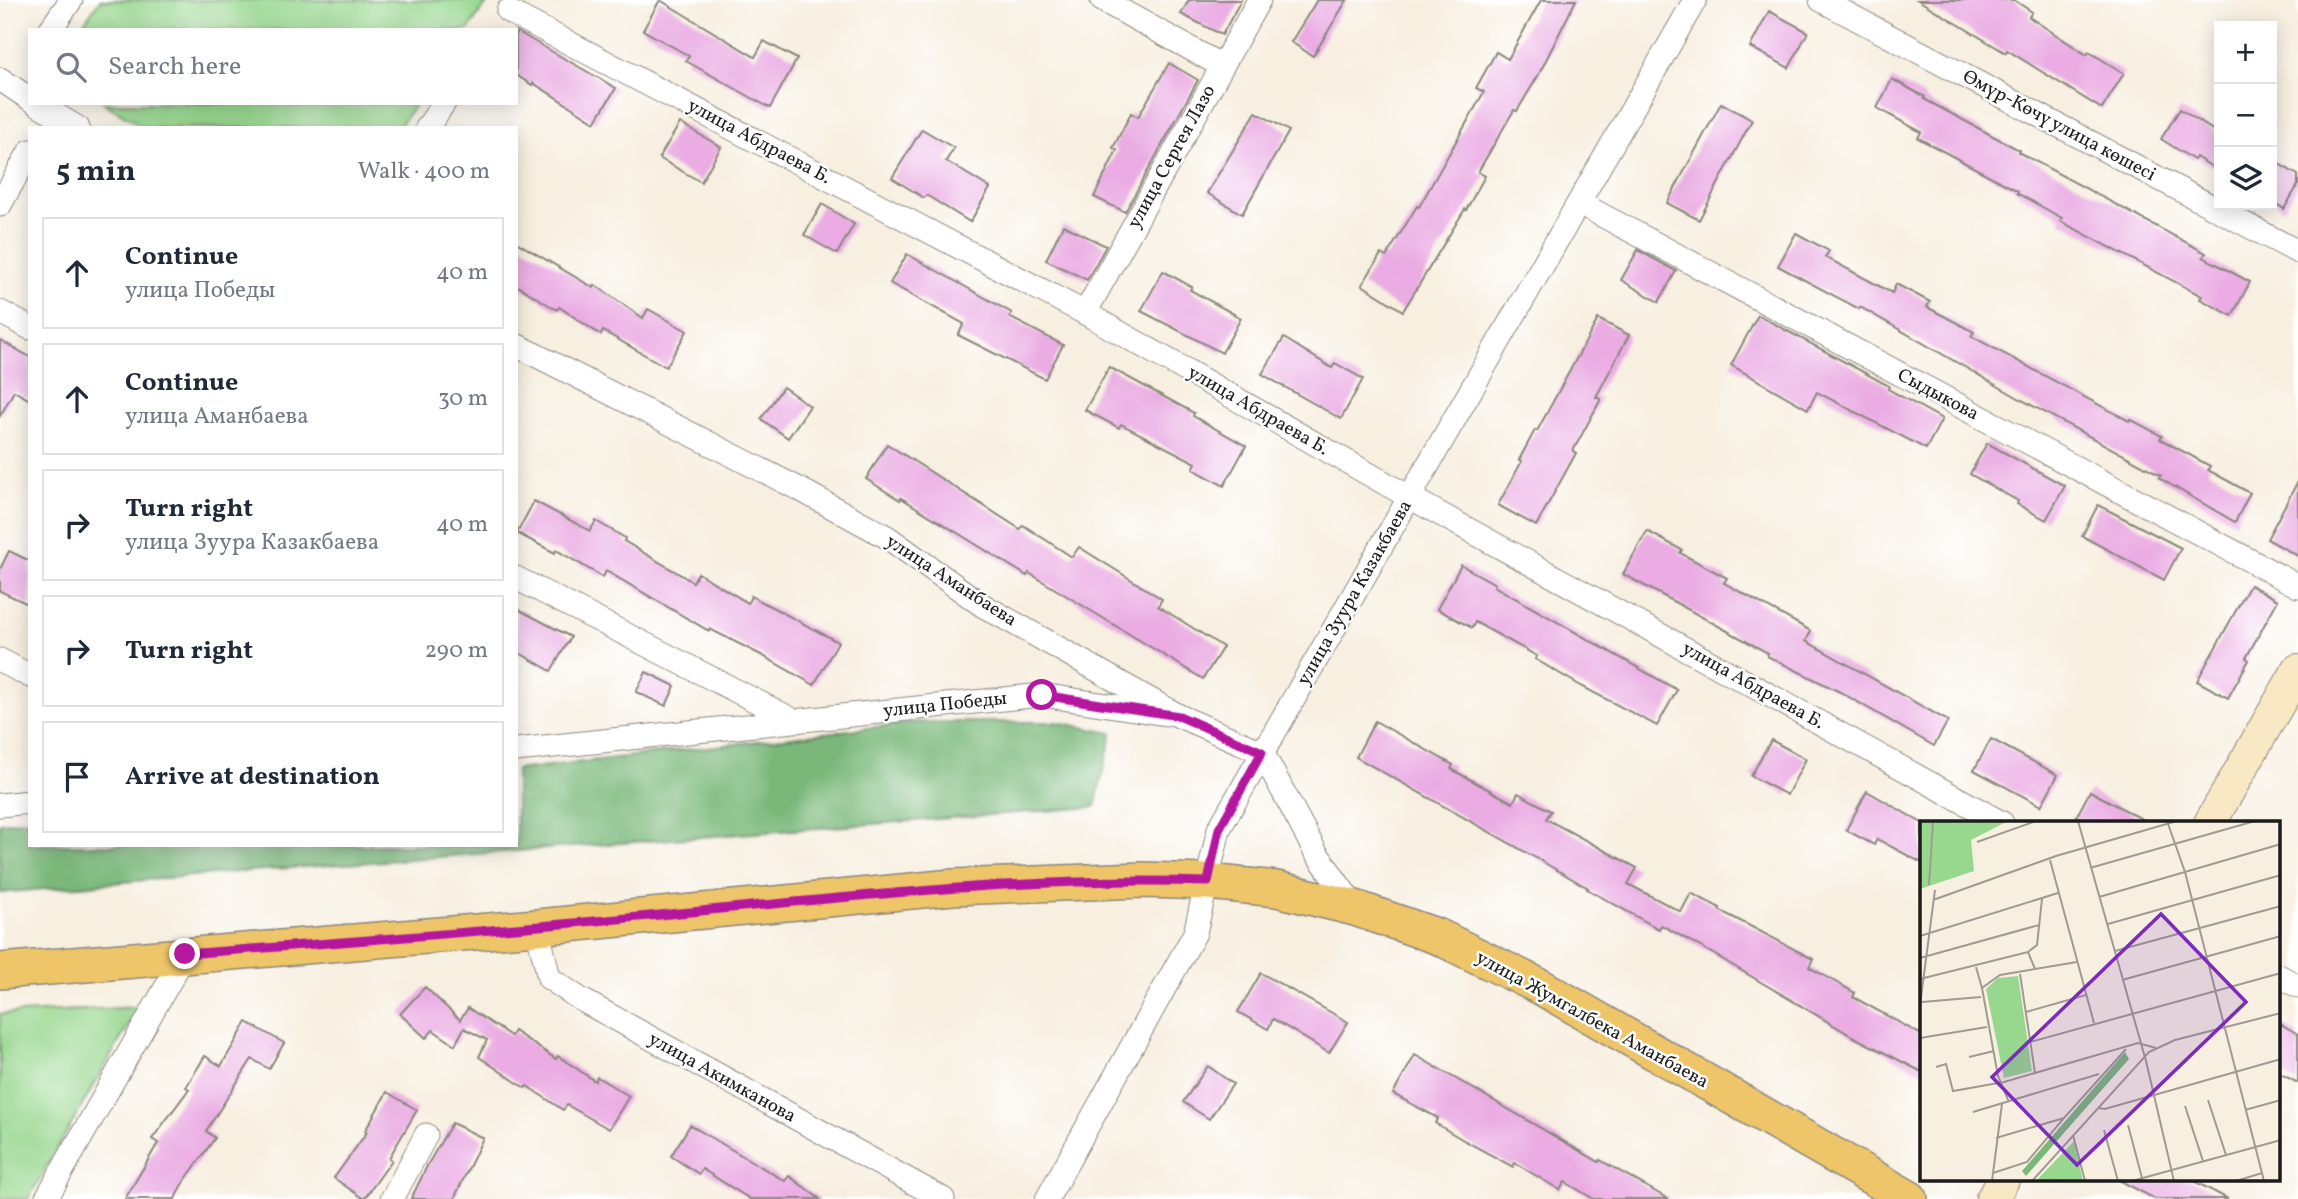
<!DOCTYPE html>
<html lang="en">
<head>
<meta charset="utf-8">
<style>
  :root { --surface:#fff; --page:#f6f6f7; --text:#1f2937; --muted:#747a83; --line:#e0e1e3 }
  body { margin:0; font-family:Vollkorn,serif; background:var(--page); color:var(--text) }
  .controls { position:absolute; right:21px; top:21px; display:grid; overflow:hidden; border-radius:0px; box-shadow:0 4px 18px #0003 }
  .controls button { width:63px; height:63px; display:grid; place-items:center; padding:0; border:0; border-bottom:2px solid var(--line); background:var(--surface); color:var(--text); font:35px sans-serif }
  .stop { position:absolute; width:21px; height:21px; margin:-16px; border:5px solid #b5179e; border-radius:50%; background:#fff }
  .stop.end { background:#b5179e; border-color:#fff; box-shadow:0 2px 7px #0008 }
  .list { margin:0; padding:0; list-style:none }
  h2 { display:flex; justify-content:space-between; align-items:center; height:91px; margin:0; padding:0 28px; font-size:30px }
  h2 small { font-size:23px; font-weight:400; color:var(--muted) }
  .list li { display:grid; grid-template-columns:46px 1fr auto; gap:21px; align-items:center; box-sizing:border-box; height:112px; margin:0 14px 14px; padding:0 14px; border:2px solid var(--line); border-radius:0px }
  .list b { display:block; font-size:26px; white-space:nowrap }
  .list p { margin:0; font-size:23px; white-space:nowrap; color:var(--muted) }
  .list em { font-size:23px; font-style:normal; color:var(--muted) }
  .icon { flex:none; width:38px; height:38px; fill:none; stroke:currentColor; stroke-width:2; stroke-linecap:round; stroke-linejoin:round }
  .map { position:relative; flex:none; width:2298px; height:1199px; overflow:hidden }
  .search { position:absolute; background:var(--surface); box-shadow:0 4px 18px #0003; left:28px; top:28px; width:490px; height:77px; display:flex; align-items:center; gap:18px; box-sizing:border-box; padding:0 24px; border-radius:0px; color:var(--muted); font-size:26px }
  .panel { position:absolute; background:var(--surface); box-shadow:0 4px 18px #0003; left:28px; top:126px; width:490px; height:721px; border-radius:0px }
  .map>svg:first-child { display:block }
  .green { fill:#97d78e; stroke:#5a7a55; stroke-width:2 }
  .forest { fill:#79b879; stroke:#4a6a4a; stroke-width:2 }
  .building { fill:#eaace3 }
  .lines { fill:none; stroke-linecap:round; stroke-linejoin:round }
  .street-casing { stroke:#8a867e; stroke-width:25 }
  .secondary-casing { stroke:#8a867e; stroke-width:34 }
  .primary-casing { stroke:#8a867e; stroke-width:38 }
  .street { stroke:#fff; stroke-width:23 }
  .secondary { stroke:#f8e8c3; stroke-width:32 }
  .primary { stroke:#eec569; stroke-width:35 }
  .route { stroke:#b5179e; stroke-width:9 }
  .labels { text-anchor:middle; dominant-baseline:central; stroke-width:5; stroke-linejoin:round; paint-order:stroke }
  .street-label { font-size:19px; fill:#1c1c1c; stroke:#fff }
  .inset-road { fill:none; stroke:#9f9b92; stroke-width:2 }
  .view { fill:#7b2cbf; fill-opacity:0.15; stroke:#7b2cbf; stroke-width:3.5 }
  .inset-edge { fill:none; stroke:#1c1c1c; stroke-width:3.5 }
</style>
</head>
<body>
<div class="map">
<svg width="2298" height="1199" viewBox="0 0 2298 1199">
  <rect width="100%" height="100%" fill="#fff"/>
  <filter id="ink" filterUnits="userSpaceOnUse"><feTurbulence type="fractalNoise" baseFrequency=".0143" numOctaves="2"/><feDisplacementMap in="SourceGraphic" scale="14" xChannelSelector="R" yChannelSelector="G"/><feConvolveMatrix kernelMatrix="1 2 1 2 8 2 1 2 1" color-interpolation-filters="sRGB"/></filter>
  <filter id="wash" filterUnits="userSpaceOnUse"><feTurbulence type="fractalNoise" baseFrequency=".00686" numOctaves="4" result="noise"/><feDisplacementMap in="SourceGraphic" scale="28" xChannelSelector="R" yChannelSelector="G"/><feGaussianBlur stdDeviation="1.57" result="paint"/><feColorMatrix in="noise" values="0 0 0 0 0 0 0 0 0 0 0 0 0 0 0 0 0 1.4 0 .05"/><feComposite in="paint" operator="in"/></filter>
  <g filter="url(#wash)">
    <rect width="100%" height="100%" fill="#f7efe0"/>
    <!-- green -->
    <g class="green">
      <polygon points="100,0 489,0 468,30 79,30"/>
      <polygon points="104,103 416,103 398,128 145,128"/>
      <polygon points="139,1007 28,1199 0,1199 0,1014"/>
    </g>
    <!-- forest -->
    <polygon class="forest" points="917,722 1056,722 1112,733 1095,807 225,873 0,893 0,823 30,820 30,845 516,845 516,770"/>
    <g id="blocks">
      <!-- building -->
      <g class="building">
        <polygon points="660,0 755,57 764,41 797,59 770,108 686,61 689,56 643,30"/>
        <polygon points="1189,0 1241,0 1222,35 1181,14"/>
        <polygon points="1317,0 1347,0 1313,56 1291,42"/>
        <polygon points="1541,0 1576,0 1538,76 1517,111 1514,110 1478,172 1485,176 1466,210 1465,209 1403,311 1362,285 1381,254 1386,257 1417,206 1419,207 1484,92 1476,88 1496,52 1508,59"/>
        <polygon points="1918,0 2014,0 2032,12 2029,17 2087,55 2089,52 2124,73 2102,109 2007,50 2006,53"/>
        <polygon points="1769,11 1808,32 1789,68 1750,47"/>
        <polygon points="516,31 616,88 595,122 533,83 532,85 516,75"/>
        <polygon points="1169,63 1198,80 1125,212 1094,197 1117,150 1113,148 1131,113 1138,117"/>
        <polygon points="1892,79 1925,97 1924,99 2019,150 2018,152 2206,253 2203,257 2250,282 2232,316 2200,299 2202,296 2060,221 2062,218 2017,193 2018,191 1918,138 1921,132 1877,108"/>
        <polygon points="1721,103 1752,120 1699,220 1667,203"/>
        <polygon points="2180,109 2219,134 2219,171 2196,157 2194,160 2161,139"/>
        <polygon points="1256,112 1289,131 1242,214 1207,193"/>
        <polygon points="680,123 721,147 701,182 659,158"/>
        <polygon points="922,129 954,148 946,161 990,188 970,222 926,195 924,198 892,178"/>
        <polygon points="2272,160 2298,175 2298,185 2284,209 2272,201"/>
        <polygon points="822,204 854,224 837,254 804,235"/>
        <polygon points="1063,225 1106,246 1087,280 1046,260"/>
        <polygon points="1796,233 1829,251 1825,257 1892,293 1896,284 1930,302 1927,307 1974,332 1971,336 2129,421 2130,419 2162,436 2160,439 2210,466 2208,470 2250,493 2235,522 2159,478 2161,475 2022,400 1860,307 1859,309 1778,266"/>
        <polygon points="516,242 594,288 595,285 643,318 648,309 687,331 666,367 603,331 601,335 559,307 557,310 516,285"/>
        <polygon points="1638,250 1676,271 1659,302 1621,280"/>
        <polygon points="907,254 1012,313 1009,317 1063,345 1045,379 958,335 964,324 890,283"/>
        <polygon points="1163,271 1192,287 1190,290 1241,318 1222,353 1141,311"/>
        <polygon points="1758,315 1889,386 1888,389 1942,419 1926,449 1817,392 1808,409 1731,365"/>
        <polygon points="1598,319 1629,335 1596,397 1601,399 1573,451 1576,453 1536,526 1498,505 1522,461 1519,460 1535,430 1537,431"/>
        <polygon points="1284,338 1332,368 1335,363 1363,379 1341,419 1262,374"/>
        <polygon points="0,340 30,357 30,400 14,391 0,416"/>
        <polygon points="1109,367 1194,413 1193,416 1246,446 1224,486 1193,469 1196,463 1121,424 1119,428 1085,410"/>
        <polygon points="783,387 810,406 788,438 761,419"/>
        <polygon points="1987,443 2065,486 2046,520 2017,504 2018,501 1970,474"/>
        <polygon points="887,444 1020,529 1023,525 1072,557 1079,547 1162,599 1158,606 1223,647 1203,679 1029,573 1027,576 901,498 900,500 866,479"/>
        <polygon points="2298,481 2298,556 2267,539"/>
        <polygon points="534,501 590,531 596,521 625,538 624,541 693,582 698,573 748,603 751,596 838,642 814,685 763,656 710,629 709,631 606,571 603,577 556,550 555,553 517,533"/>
        <polygon points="2098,505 2181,548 2164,580 2082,536"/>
        <polygon points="1647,531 1682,550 1680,553 1727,578 1724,583 1811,631 1806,641 1948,721 1934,746 1840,692 1767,656 1768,653 1623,574"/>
        <polygon points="9,551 30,561 30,605 0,591 0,569"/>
        <polygon points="1461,565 1495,584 1494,586 1677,690 1657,726 1581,686 1535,659 1537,656 1475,622 1472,628 1437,609"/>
        <polygon points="2250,585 2278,600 2246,658 2249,660 2228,698 2197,681"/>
        <polygon points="516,608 571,637 551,671 516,651"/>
        <polygon points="646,672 675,686 666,706 636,692"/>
        <polygon points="1375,721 1453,765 1451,769 1513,803 1518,793 1551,811 1546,819 1637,868 1628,884 1681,912 1691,893 1720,908 1719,910 1813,959 1809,967 1855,993 1853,997 1922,1035 1922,1072 1852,1036 1715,955 1661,925 1659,929 1587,889 1588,888 1543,862 1356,757"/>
        <polygon points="1991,739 2058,775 2041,806 1974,770"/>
        <polygon points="1771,740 1806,759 1787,795 1751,776"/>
        <polygon points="1867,791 1922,823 1922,863 1877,839 1874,845 1846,830"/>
        <polygon points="2090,791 2149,823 2073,823"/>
        <polygon points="1261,973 1348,1022 1329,1053 1273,1019 1268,1029 1238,1012"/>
        <polygon points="425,987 460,1020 468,1008 511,1036 514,1031 556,1059 558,1056 595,1081 597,1077 629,1096 609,1129 567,1105 563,1110 527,1086 525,1088 479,1057 487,1040 464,1028 455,1045 433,1030 426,1038 400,1014"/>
        <polygon points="247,1022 284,1043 269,1069 252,1059 206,1131 215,1138 181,1186 175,1199 125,1199 158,1143 152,1139 189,1089 186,1087 205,1056 221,1066"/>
        <polygon points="2279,1023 2298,1034 2298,1083 2279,1073"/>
        <polygon points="1415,1055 1599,1162 1600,1160 1668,1199 1594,1199 1565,1182 1560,1190 1515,1163 1513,1167 1465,1141 1435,1123 1438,1118 1393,1094"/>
        <polygon points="1208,1066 1233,1084 1209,1119 1183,1102"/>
        <polygon points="387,1092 417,1110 389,1158 392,1160 364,1199 334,1178 367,1132 365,1131"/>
        <polygon points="452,1123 483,1138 454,1199 411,1199 428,1164"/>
        <polygon points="690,1125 785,1181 789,1176 820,1199 750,1199 702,1169 699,1174 671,1156"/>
        <polygon points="2119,1180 2192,1180 2228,1199 2155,1199"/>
      </g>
    </g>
  </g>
  <g filter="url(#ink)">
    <use href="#blocks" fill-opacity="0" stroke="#8a867e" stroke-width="2"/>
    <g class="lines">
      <!-- street casing -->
      <g class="street-casing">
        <g id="street">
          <polyline points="1102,0 1222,66"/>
          <polyline points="1821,0 2298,252"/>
          <polyline points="508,11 1085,313 1411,498 2002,823"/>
          <polyline points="50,30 71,0"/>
          <polyline points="0,79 30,99"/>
          <polyline points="36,103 78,128"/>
          <polyline points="427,128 444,103"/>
          <polyline points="1579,203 2298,586"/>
          <polyline points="0,205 30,151"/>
          <polyline points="0,312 30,328"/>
          <polyline points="1085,313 1259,0"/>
          <polyline points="516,345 801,490 887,537 982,605 1179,716 1262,752 1315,851 1355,908"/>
          <polyline points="516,578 793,720"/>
          <polyline points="0,660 30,676"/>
          <polyline points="516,750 1042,695 1166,714"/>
          <polyline points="0,805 30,802"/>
          <polyline points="537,927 549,978 580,999 943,1199"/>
          <polyline points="2279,976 2298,986"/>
          <polyline points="46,1199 185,954"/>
          <polyline points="392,1199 426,1135"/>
          <polyline points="1047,1199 1195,933 1219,829 1695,0"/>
        </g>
      </g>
      <!-- secondary casing -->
      <g class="secondary-casing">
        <g id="secondary">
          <polyline points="2210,823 2298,670"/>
          <polyline points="1992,1199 2003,1180"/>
        </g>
      </g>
      <!-- primary casing -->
      <g class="primary-casing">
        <polyline id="primary" points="0,971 537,927 953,887 1143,880 1208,882 1277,889 1355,908 1439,937 1541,987 1910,1199"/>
      </g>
      <!-- street -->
      <use href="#street" class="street"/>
      <!-- secondary -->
      <use href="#secondary" class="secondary"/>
      <!-- primary -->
      <use href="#primary" class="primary"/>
    </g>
  </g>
  <g class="lines" filter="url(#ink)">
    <!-- route -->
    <path class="route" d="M185,954C347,942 508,930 670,914C849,897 1028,876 1208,882L1219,829L1262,752L1179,716L1042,695"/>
  </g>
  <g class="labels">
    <!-- street labels -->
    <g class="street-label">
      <text transform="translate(2059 126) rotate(28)">Өмүр-Көчү улица көшесі</text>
      <text transform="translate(759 142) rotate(28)">улица Абдраева Б.</text>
      <text transform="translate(1172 157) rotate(-61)">улица Сергея Лазо</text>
      <text transform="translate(1938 395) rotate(28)">Сыдыкова</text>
      <text transform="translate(1258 411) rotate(30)">улица Абдраева Б.</text>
      <text transform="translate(951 581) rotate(33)">улица Аманбаева</text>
      <text transform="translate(1355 593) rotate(-60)">улица Зуура Казакбаева</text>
      <text transform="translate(1753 686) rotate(29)">улица Абдраева Б.</text>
      <text transform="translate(945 705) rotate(-6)">улица Победы</text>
      <text transform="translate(1592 1020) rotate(29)">улица Жумгалбека Аманбаева</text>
      <text transform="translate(722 1078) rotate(29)">улица Акимканова</text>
    </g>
  </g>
  <!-- overview -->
  <g transform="translate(1920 821)">
    <rect width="360" height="360" fill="#f7efe0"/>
    <path d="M0,0H88L51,19L54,50L0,68ZM98,155L112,250L84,257L66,168L78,157ZM154,320L163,360H116Z" fill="#97d78e"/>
    <path d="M205,231L209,238L106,355L102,350Z" fill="#79b879"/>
    <path class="inset-road" d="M158,0L226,240L254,360M247,0L265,51L344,360M57,21L116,0M130,39L174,202M170,47L335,0M9,64L13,0M179,76L361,23M13,79L136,35L257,0M188,103L361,54M0,115L138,72M195,130L361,85M0,137L119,104M56,146L62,167M115,148L108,131L117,124L122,78M100,153L115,252M0,158L108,131M202,159L361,115M2,181L61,176M0,184L15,69M106,191L166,174M0,217L67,206M110,221L361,152M49,236L74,230M16,246L26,243L33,270L84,261L218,222L236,227M288,279L306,334M89,281L78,255L62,167L80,154L157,141M265,285L283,340M178,287L185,288L361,238M325,289L361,279M53,291L179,253M208,304L222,357M184,309L198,360M153,314L165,360M76,317L144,297L206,228M73,352L107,341L144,297M72,360L82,283M112,360L229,231L255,219L361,192M212,360L361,319M316,360L342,352"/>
    <path class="view" d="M241,93L326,181L157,344L72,256Z"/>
    <rect width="360" height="360" class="inset-edge"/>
  </g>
</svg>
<div class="controls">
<button>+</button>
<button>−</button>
<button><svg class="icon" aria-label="layers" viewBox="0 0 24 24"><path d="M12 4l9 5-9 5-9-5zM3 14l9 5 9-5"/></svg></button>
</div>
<div class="stop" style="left:1042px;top:695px"></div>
<div class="stop end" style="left:185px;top:954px"></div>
<div class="search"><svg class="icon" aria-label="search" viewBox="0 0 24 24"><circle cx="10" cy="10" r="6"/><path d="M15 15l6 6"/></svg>Search here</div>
<section class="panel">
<h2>5 min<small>Walk · 400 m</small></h2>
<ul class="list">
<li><svg class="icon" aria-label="ahead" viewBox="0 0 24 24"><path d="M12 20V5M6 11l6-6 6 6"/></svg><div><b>Continue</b><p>улица Победы</p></div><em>40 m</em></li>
<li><svg class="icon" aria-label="ahead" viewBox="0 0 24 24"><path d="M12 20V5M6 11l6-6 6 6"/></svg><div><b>Continue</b><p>улица Аманбаева</p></div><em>30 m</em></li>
<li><svg class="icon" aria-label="right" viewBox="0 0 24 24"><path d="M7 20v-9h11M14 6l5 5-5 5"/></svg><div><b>Turn right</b><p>улица Зуура Казакбаева</p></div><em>40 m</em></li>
<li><svg class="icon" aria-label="right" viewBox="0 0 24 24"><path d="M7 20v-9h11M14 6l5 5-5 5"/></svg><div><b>Turn right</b></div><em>290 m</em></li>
<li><svg class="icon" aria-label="arrive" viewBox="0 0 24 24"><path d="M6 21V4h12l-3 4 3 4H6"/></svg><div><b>Arrive at destination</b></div></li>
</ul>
</section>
</div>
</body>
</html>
